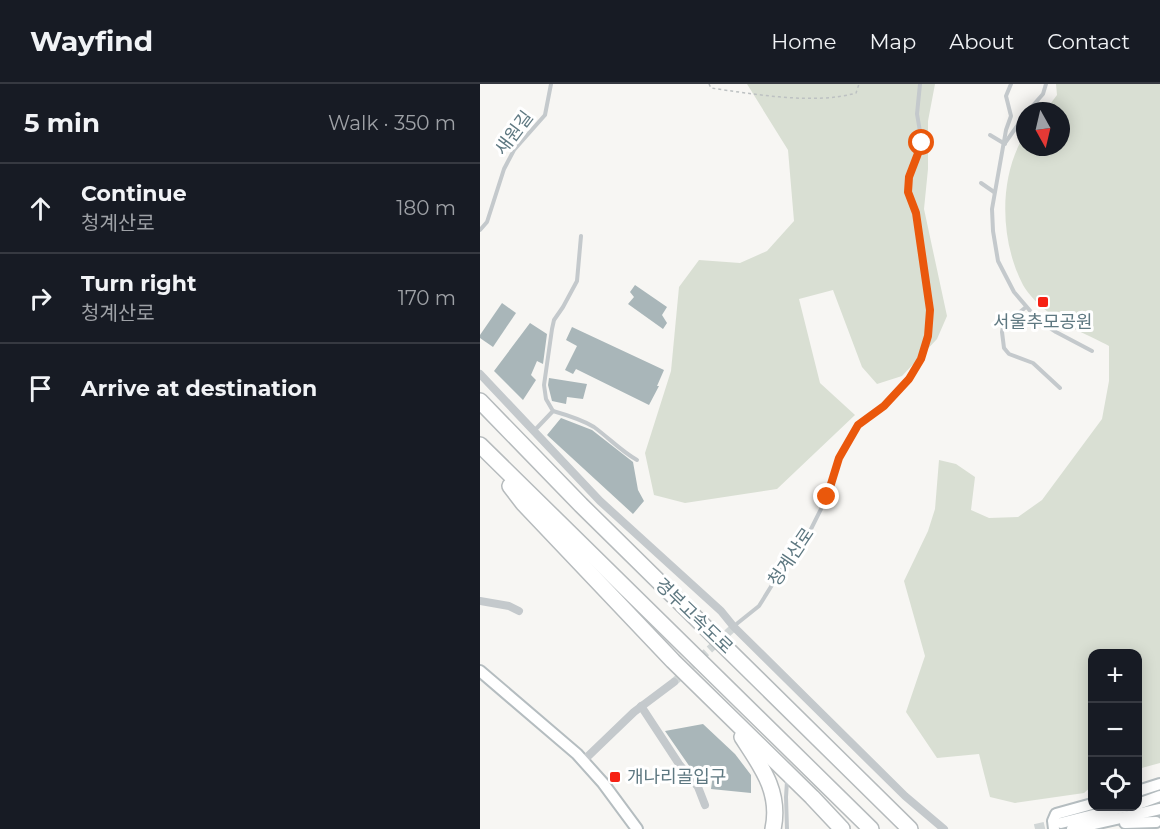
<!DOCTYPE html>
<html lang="en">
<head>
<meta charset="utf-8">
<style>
  :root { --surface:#171b24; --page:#20242c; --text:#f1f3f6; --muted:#9ea1a6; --line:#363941 }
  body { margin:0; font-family:Montserrat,"Noto Sans KR",sans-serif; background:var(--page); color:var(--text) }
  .controls { position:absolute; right:18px; bottom:18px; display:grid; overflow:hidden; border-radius:12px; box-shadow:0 3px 15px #0003 }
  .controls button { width:54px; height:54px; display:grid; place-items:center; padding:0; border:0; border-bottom:2px solid var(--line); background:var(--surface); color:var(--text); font:30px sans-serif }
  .compass { position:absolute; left:536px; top:18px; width:54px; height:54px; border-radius:50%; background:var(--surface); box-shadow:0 3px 15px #0003; rotate:172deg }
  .stop { position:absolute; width:18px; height:18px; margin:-14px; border:4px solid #ea580c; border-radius:50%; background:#fff }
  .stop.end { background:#ea580c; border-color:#fff; box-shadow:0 2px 6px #0008 }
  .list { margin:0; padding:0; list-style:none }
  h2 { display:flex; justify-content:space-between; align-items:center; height:78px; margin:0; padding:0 24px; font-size:26px }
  h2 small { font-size:20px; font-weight:400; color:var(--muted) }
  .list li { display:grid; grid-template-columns:39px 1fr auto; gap:18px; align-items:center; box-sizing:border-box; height:90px; padding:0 24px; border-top:2px solid var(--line) }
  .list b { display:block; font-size:22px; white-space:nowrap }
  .list p { margin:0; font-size:20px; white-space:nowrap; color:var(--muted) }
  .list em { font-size:20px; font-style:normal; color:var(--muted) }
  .icon { flex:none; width:33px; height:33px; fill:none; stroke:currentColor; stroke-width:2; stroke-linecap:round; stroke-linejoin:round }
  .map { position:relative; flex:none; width:680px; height:745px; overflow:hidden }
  header { display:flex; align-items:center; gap:36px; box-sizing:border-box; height:84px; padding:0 30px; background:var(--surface); border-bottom:2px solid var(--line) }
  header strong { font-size:28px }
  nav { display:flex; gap:33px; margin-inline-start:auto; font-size:21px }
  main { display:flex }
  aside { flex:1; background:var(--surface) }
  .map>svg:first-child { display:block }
  .green { fill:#d9dfd3 }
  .building { fill:#a9b6b9 }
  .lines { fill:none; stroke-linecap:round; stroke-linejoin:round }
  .street-tunnel { stroke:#d1d6d6; stroke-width:8; stroke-dasharray:8 4; stroke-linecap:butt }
  .secondary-tunnel { stroke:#d1d6d6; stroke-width:10; stroke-dasharray:10 5; stroke-linecap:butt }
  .secondary-casing { stroke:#b5bdc0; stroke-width:14 }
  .highway-casing { stroke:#b6bbbd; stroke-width:18 }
  .path { stroke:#bdc1c2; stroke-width:1.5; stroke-dasharray:3 3; stroke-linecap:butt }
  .lane { stroke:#c4c9cc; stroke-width:4 }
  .street { stroke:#c4c9cc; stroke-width:8 }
  .secondary { stroke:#fff; stroke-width:10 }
  .highway { stroke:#fff; stroke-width:15 }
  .route { stroke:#ea580c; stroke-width:8 }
  .poi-dot { fill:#f62114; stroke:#fff; stroke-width:2 }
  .labels { text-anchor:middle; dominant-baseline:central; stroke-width:6; stroke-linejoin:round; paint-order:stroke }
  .street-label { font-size:18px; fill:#5e7881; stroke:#fff }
  .poi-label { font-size:18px; fill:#5e7881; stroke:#fff }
</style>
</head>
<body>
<header>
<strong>Wayfind</strong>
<nav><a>Home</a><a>Map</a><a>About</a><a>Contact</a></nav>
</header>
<main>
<aside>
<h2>5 min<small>Walk · 350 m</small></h2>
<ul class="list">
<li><svg class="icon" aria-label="ahead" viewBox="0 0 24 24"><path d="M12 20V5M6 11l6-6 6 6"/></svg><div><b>Continue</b><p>청계산로</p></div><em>180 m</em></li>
<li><svg class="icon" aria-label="right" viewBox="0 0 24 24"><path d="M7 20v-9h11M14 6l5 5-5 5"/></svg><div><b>Turn right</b><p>청계산로</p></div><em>170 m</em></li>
<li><svg class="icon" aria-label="arrive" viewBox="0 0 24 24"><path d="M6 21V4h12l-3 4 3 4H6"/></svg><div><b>Arrive at destination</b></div></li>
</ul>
</aside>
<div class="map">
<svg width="680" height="745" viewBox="0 0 680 745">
  <rect width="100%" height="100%" fill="#f7f6f3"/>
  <!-- green -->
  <g class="green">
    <polygon points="267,0 455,0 448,37 448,85 444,125 467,232 457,255 422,292 397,300 382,283 353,206 319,215 340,299 375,331 297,405 205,419 174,411 165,369 191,287 199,203 219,176 260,179 287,167 314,137 308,66"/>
    <path d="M576,0H680V679L658,685V570H612V702L604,709L535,719L510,713L499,670L457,674L426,628L445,572L424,497L448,447L455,425L459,376L476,380L495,393L491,426L509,434L538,433L562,416L622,335L629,297V262C611,252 582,241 568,228C560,222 548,210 543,201C520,157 518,93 545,50V63H581V27H565L577,11Z"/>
  </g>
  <!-- building -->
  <g class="building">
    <polygon points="155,201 187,223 182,231 187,239 183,245 148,220 154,213 150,208"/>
    <polygon points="22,219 36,229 13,263 0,254 0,251"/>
    <polygon points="50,239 67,250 63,280 57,277 51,291 56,296 43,316 14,287"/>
    <polygon points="92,243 184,286 177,302 179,302 169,321 96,285 93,290 85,286 97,262 86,256"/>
    <polygon points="69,294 107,300 103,315 87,313 86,320 72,317 68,301"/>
    <polygon points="81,334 112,346 153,378 158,406 164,417 153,430 67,351"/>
    <polygon points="223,640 255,670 271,691 271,709 231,705 234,683 212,686 185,647"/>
  </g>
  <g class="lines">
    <!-- street-tunnel -->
    <polyline class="street-tunnel" points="194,598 254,543"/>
    <!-- secondary-tunnel -->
    <polyline class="secondary-tunnel" points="555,745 581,739"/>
    <!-- secondary casing -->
    <g class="secondary-casing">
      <g id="secondary">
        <polyline points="0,587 97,670 123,699 157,745"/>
        <polyline points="658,707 680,700"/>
        <polyline points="658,720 680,712"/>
        <polyline points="581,739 649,722"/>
        <polyline points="645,739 676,738"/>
        <polyline points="574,745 573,737 576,730 612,720"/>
        <polyline points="592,745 680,725"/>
      </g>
    </g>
    <!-- highway casing -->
    <g class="highway-casing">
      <g id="highway">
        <polyline points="0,317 101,421 430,745"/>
        <polyline points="0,361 391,745"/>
        <polyline points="30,402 43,419 193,577 332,713 362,745"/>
        <path d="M262,653C281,682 301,708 293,745"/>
      </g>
    </g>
    <!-- path -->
    <path class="path" d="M229,0L231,4C273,10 335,21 376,9L379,0"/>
    <!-- lane -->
    <g class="lane">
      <polyline points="531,0 526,12 531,32 526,46 512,125 513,147 518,177 534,208 558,236 576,248 612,267"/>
      <polyline points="548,27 563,10 566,0"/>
      <polyline points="510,51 525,60"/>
      <polyline points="525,59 545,31"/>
      <polyline points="501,99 514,108"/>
      <polyline points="0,146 7,138 24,85 34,66 65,31 71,0"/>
      <polyline points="546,223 523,242 522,248 524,264 529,270 553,279 580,304"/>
      <path d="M73,327C87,331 101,335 114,343C129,354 141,367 157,376"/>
      <polyline points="54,347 73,327 66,315 64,301 72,245 74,236 83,223 97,197 101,152"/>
      <polyline points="254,542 279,522 310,472 323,461 347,413 359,374 378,341 404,322 429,295 441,275 448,252 450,226 436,129 428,108 430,93 442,59 437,30 440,0"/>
      <polyline points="307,745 306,713 307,697"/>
    </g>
    <!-- street -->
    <g class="street">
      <polyline points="0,290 120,417 241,527 254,543 425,712 464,745"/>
      <polyline points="0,517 29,522 39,527"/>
      <polyline points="161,622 199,680 218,703 225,721"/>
      <polyline points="103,677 154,628 194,598"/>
    </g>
    <!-- secondary -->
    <use href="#secondary" class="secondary"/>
    <!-- highway -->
    <use href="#highway" class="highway"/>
  </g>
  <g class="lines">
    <!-- route -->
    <polyline class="route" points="347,413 359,374 378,341 404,322 429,295 441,275 448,252 450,226 436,129 428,108 429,93 442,59"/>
  </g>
  <!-- markers -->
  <g class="poi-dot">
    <rect x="557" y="212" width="12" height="12" rx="3"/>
    <rect x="129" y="687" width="12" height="12" rx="3"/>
  </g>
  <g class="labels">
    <!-- street labels -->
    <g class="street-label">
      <text transform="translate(34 49) rotate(-53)">새원길</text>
      <text transform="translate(311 473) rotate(-56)">청계산로</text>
      <text transform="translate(214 532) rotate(44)">경부고속도로</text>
    </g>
    <!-- poi labels -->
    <g class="poi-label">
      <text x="563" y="238">서울추모공원</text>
      <text x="147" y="693" text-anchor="start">개나리골입구</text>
    </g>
  </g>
</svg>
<div class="controls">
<button>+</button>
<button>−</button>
<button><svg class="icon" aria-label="locate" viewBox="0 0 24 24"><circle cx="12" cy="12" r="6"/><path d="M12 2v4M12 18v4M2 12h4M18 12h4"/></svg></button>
</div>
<svg class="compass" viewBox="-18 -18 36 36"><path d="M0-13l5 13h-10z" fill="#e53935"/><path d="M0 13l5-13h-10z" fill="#9ea1a6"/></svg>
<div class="stop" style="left:442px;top:59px"></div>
<div class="stop end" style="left:347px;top:413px"></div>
</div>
</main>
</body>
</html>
